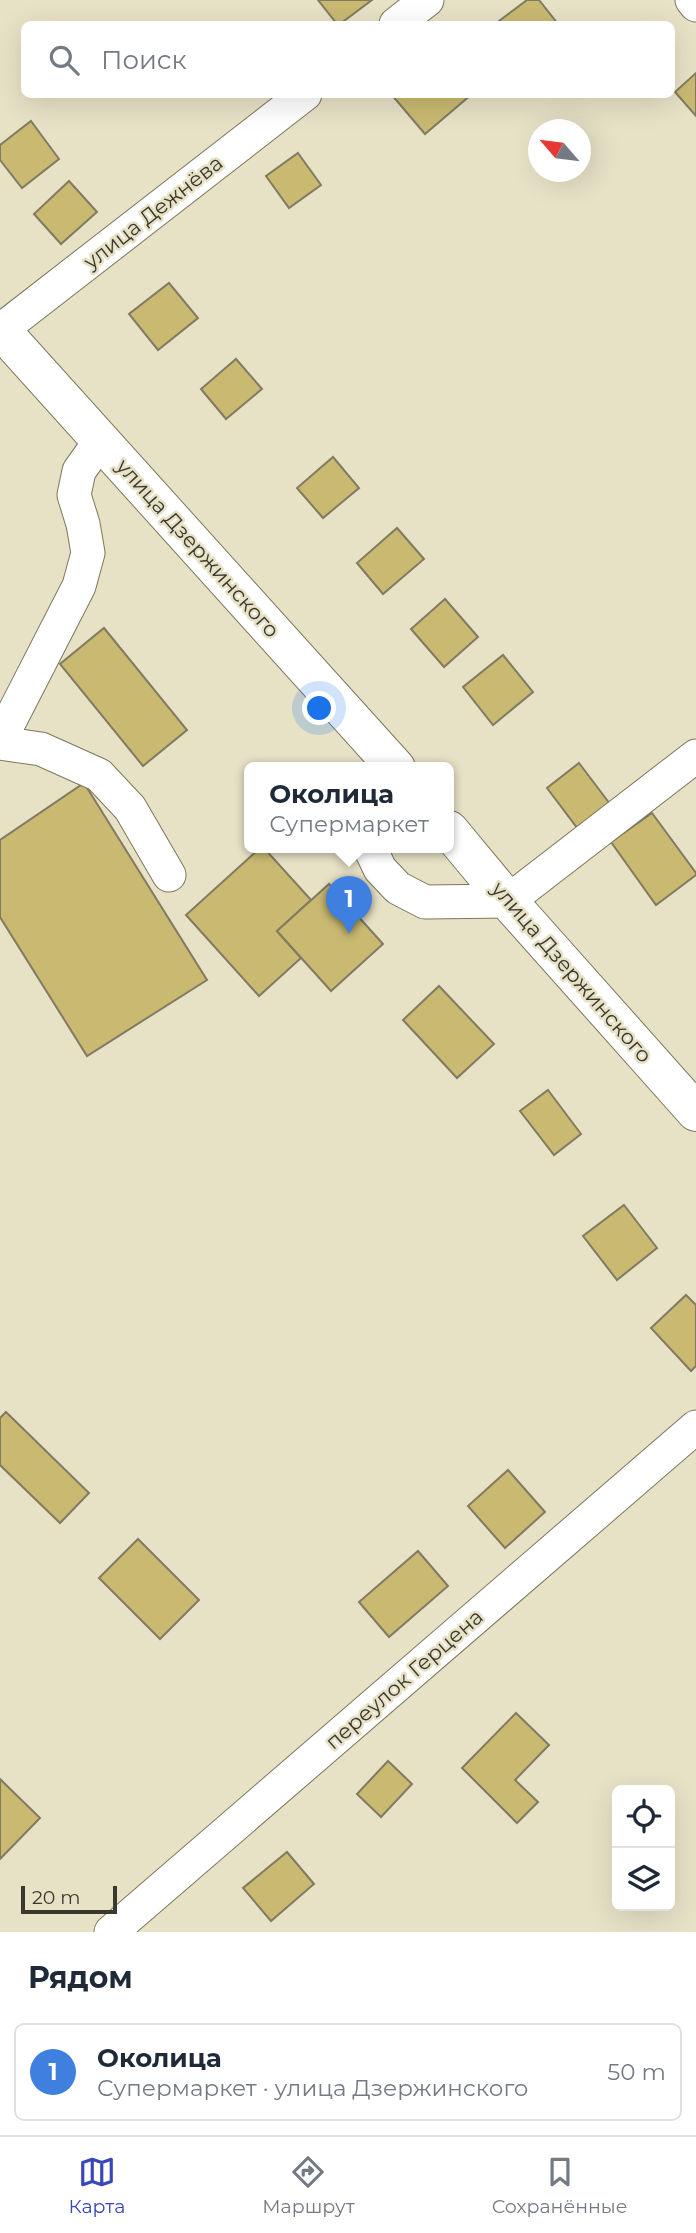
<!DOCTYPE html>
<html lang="ru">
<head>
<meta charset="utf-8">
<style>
  :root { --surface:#fff; --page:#f2f2f3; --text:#1f2937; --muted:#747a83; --line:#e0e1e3; --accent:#3945b8 }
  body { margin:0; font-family:Montserrat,sans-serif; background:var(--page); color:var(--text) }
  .controls { position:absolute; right:21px; bottom:21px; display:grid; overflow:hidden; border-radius:10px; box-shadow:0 7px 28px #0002 }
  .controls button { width:63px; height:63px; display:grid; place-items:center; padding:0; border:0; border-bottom:2px solid var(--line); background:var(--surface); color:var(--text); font:35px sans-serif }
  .compass { position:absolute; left:528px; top:119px; width:63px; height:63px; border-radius:50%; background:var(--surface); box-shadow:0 7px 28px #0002; rotate:298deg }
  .scale { position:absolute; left:21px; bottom:18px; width:96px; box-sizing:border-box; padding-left:7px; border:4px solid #3b392e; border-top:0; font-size:19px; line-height:24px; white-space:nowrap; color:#3b392e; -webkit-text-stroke:5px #e7e1c6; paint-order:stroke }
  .you { position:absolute; left:320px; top:709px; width:24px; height:24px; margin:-18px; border:5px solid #fff; border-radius:50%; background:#1a73e8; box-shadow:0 0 0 10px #1a73e833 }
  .badge { display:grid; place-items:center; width:46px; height:46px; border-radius:50%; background:var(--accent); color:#fff; font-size:23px; font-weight:700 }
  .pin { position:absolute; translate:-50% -58px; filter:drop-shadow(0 2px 4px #0008) }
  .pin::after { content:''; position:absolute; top:37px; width:24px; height:21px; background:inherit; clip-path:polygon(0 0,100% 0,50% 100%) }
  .popup { position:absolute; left:244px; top:762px; width:210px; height:91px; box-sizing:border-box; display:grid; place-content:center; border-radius:10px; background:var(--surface); filter:drop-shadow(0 2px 5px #0005); font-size:23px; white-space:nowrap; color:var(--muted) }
  .popup b { font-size:26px; color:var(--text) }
  .popup::after { content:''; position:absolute; left:50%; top:100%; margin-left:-14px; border:14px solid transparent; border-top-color:var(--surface) }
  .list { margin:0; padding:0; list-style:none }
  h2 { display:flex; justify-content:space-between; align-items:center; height:91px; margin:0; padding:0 28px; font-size:30px }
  h2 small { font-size:23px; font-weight:400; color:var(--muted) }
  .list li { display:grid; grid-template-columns:46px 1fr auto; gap:21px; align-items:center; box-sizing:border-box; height:98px; margin:0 14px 14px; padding:0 14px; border:2px solid var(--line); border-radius:10px }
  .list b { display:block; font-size:26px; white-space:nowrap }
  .list p { margin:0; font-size:23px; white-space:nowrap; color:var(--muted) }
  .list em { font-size:23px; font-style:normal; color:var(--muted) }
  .icon { flex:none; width:38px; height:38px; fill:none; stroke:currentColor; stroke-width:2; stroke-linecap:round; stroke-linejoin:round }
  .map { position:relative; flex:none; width:696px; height:1932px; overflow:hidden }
  .search { position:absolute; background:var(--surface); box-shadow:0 7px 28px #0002; left:21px; right:21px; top:21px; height:77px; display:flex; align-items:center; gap:18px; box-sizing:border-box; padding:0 24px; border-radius:10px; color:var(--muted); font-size:26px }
  .sheet { height:203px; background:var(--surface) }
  nav { display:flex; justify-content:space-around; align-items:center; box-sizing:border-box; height:98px; border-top:2px solid var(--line); background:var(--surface); font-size:19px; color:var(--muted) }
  nav a { display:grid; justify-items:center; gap:4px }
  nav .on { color:var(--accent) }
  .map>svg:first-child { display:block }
  .building { fill:#c9b971; stroke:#817b62; stroke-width:2 }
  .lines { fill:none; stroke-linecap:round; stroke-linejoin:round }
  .minor-casing { stroke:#7c775e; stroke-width:35 }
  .major-casing { stroke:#7c775e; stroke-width:40 }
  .minor { stroke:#fff; stroke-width:33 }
  .major { stroke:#fff; stroke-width:38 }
  .labels { text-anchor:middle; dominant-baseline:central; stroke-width:5; stroke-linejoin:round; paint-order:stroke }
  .street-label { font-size:21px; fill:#3b392e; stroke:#e7e1c6 }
</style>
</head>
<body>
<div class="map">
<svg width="696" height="1932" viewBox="0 0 696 1932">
  <rect width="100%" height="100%" fill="#e7e1c6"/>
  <!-- building -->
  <g class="building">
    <polygon points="318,0 372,0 340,24 337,24"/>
    <polygon points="527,0 539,0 558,24 495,24"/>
    <polygon points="696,73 696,116 675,92"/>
    <polygon points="391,94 472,94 425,134"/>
    <polygon points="31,121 59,159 22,188 0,160 0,145"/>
    <polygon points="298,153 321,185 289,208 266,176"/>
    <polygon points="69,181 97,212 61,244 34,214"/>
    <polygon points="169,283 198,318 158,350 129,314"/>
    <polygon points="236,359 262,389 226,419 201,389"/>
    <polygon points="333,457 359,488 323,518 297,488"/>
    <polygon points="397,528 424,559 383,594 357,563"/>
    <polygon points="445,599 478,637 444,667 411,629"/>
    <polygon points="104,628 187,730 143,766 60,664"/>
    <polygon points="503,655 533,692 493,725 463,687"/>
    <polygon points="579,763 610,804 578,829 547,788"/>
    <polygon points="84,783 207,980 87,1056 0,917 0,840"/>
    <polygon points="652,813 696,873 696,875 656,905 611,842"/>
    <polygon points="260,848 264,848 311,900 277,931 301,958 259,996 186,915"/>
    <polygon points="329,884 383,944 331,991 277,931"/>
    <polygon points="439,986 494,1044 457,1078 403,1020"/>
    <polygon points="548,1090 581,1134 554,1155 520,1111"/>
    <polygon points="624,1205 657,1248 617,1280 583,1236"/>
    <polygon points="686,1295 696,1305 696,1366 691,1371 651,1328"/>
    <polygon points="6,1412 89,1493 60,1523 0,1465 0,1418"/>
    <polygon points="508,1470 545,1512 505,1548 468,1506"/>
    <polygon points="138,1539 199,1600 160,1639 99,1578"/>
    <polygon points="418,1551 448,1586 389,1637 359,1602"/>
    <polygon points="516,1713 549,1745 515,1780 538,1802 517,1823 462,1768"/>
    <polygon points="388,1761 412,1784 381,1817 357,1794"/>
    <polygon points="0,1779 40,1818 0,1859"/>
    <polygon points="287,1852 314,1884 271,1921 243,1888"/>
  </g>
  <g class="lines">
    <!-- minor casing -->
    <g class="minor-casing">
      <g id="minor">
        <polyline points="692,0 696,5"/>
        <polyline points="396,24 427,0"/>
        <polyline points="1,330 305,94"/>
        <polyline points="0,740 79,586 88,553 83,524 74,495 79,471 101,440"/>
        <polyline points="0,743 41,749 99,775 130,808 169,875"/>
        <polyline points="370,848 380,869 398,888 425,902 508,901 696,756"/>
        <polyline points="111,1932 696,1427"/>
      </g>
    </g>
    <!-- major casing -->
    <g class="major-casing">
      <g id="major">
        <polyline points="0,329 396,768"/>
        <polyline points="449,830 508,901 696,1112"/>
      </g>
    </g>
    <!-- minor -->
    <use href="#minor" class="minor"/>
    <!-- major -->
    <use href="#major" class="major"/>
  </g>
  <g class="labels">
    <!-- street labels -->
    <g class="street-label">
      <text transform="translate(153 212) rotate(-38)">улица Дежнёва</text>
      <text transform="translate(198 548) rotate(48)">улица Дзержинского</text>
      <text transform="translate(572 972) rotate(49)">улица Дзержинского</text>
      <text transform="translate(404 1679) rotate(-41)">переулок Герцена</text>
    </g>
  </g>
</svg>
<div class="controls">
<button><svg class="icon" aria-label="locate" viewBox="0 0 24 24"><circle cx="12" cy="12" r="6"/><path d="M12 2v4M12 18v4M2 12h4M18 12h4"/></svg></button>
<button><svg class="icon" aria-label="layers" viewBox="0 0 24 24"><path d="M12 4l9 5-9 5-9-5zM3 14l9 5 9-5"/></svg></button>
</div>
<svg class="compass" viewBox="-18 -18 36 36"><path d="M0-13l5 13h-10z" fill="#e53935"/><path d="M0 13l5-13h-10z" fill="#747a83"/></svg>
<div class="scale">20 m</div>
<div class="you"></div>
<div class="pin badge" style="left:349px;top:934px;background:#3f7fe0">1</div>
<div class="popup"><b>Околица</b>Супермаркет</div>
<div class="search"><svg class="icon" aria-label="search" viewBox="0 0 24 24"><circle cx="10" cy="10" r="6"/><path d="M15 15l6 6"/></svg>Поиск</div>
</div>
<section class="sheet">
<h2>Рядом<small></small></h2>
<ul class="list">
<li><span class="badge" style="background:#3f7fe0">1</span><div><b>Околица</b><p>Супермаркет · улица Дзержинского</p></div><em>50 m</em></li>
</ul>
</section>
<nav>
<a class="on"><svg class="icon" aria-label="map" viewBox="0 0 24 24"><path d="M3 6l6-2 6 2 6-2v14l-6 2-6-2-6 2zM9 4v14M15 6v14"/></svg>Карта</a>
<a><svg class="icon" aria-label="directions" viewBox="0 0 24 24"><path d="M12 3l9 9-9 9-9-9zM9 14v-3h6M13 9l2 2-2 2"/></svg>Маршрут</a>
<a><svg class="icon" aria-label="saved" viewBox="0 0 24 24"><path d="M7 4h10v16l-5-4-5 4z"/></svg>Сохранённые</a>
</nav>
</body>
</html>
